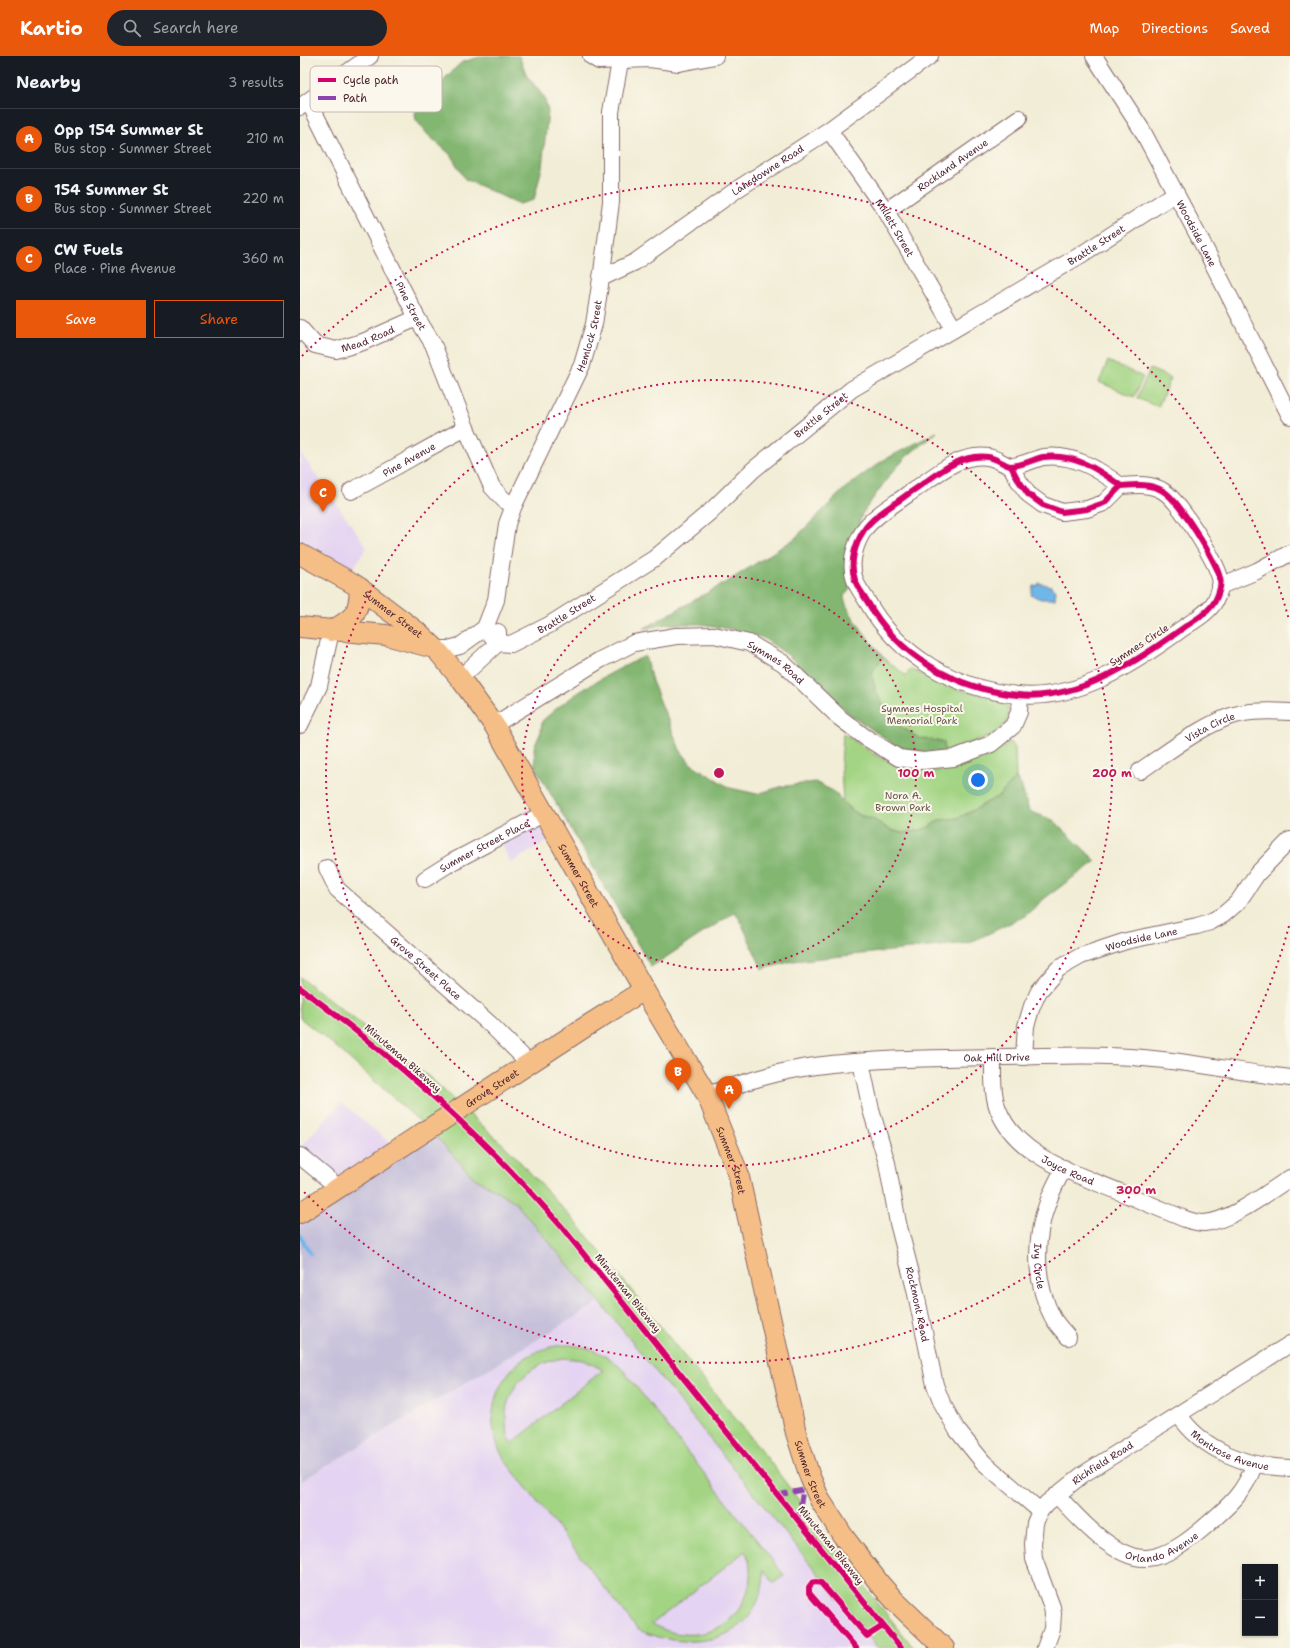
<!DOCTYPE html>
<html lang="en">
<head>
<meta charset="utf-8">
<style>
  :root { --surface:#171b24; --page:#20242c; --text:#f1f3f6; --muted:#9ea1a6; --line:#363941; --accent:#ea580c }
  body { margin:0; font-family:"Shantell Sans",sans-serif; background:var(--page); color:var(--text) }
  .controls { position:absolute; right:12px; bottom:12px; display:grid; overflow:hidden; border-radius:0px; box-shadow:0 1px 3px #0004 }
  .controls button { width:36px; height:36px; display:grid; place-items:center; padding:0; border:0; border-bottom:1px solid var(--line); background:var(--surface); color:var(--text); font:20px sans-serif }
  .you { position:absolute; left:678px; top:724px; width:14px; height:14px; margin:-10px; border:3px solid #fff; border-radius:50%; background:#1a73e8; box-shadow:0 0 0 6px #1a73e833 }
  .badge { display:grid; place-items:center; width:26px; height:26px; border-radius:50%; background:var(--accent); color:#fff; font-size:13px; font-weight:700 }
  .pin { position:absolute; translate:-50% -33px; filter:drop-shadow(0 1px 2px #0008) }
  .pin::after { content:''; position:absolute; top:21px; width:14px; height:12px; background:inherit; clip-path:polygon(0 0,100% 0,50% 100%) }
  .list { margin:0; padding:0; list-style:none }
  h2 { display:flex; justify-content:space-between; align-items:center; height:52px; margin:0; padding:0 16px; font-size:17px }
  h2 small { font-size:13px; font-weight:400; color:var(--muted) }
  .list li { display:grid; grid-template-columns:26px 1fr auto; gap:12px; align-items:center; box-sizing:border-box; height:60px; padding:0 16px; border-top:1px solid var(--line) }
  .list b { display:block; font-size:15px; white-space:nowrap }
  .list p { margin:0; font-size:13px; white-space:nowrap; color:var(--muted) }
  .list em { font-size:13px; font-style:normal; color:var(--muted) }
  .actions { display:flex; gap:8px; padding:12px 16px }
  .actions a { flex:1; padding:9px 0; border:1px solid var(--accent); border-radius:0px; text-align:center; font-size:14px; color:var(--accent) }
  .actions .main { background:var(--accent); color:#fff }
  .icon { flex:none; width:22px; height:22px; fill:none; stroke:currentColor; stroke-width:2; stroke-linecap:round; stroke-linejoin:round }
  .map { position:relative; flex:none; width:990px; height:1592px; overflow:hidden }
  header { display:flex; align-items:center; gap:24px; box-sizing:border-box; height:56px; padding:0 20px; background:var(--accent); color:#fff }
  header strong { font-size:19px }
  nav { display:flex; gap:22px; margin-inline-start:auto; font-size:14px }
  .search { width:280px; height:36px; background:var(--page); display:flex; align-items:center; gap:10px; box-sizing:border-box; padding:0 14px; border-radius:22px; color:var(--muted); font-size:15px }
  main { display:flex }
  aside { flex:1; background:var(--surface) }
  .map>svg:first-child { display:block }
  .built { fill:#e4d3f2 }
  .industrial { fill:#c6c0da }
  .green { fill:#a3d483; stroke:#767a57; fill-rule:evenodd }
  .forest { fill:#82b671; stroke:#666a4e }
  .water { fill:#70b7e7; stroke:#5d6b89 }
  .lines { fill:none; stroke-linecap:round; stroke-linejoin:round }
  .stream { stroke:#70b7e7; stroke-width:4 }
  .minor-casing { stroke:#856767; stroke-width:18 }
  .major-casing { stroke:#856767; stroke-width:22 }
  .minor { stroke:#fff; stroke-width:16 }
  .major { stroke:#f6be87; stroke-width:20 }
  .quiet { stroke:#8e44ad; stroke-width:5; stroke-dasharray:10 5; stroke-linecap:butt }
  .cycleway-casing { stroke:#fbf7ec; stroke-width:8 }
  .cycleway { stroke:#d6006c; stroke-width:6 }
  .ring { fill:none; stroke:#c2185b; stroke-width:2; stroke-dasharray:2 4 }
  .labels { text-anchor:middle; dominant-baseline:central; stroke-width:4; stroke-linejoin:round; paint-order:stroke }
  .street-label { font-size:10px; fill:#4a1f2b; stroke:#fbf7ec }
  .park-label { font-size:10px; fill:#655545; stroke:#fbf7ec }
  .key { fill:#fbf7ec; stroke:#c6b6b2; stroke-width:1 }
  .key-label { font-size:11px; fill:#4a1f2b }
  .centre { fill:#c2185b; stroke:#fbf7ec; stroke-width:2 }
  .ring-label { font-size:12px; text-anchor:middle; font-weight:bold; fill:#c2185b; stroke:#fbf7ec; stroke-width:4; stroke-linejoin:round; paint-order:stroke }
</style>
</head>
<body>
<header>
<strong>Kartio</strong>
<div class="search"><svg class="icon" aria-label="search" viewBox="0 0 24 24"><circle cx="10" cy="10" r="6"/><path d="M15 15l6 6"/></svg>Search here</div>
<nav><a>Map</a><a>Directions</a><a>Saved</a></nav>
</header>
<main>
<aside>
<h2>Nearby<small>3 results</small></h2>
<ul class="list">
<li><span class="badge">A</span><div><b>Opp 154 Summer St</b><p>Bus stop · Summer Street</p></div><em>210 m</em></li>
<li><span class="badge">B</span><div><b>154 Summer St</b><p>Bus stop · Summer Street</p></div><em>220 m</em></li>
<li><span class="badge">C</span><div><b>CW Fuels</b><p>Place · Pine Avenue</p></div><em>360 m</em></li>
</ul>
<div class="actions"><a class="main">Save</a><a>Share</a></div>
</aside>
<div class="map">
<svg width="990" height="1592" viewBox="0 0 990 1592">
  <rect width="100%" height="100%" fill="#fbf7ec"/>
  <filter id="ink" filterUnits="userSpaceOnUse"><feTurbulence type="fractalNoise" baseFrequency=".025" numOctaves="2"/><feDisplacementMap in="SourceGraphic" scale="8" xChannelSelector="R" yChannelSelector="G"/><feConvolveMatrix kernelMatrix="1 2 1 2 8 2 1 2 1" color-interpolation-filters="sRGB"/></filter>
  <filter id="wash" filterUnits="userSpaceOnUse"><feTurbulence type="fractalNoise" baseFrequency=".012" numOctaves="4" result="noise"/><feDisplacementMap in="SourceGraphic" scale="16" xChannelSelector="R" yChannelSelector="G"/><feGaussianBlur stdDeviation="0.9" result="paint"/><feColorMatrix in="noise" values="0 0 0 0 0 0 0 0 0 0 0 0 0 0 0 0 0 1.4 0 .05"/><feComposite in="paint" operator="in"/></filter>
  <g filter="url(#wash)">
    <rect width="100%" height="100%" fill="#f2edd6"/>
    <!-- built -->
    <g class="built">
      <polygon points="0,396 67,491 53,512 0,485"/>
      <polygon points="230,753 248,785 211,807 193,772"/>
      <polygon points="41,1046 90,1087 36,1122 0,1092"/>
      <polygon points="300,1246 578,1592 0,1592 0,1426"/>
    </g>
    <!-- industrial -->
    <polygon class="industrial" points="134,1078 173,1121 214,1145 300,1246 0,1426 0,1164"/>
    <!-- green -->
    <g class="green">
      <polygon points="808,305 843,321 834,341 799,326"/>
      <polygon points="850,313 871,322 858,351 837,342"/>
      <polygon points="583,601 605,619 611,613 621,619 624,616 661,634 701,644 708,651 709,661 705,669 690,680 651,694 632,697 610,694 597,690 552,660 529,639 568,610"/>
      <polygon points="543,677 575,699 606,713 638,715 684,702 711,686 715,692 716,721 700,739 672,755 658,762 639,764 629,771 617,775 602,777 590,774 573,763 559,759 549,752 543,746 541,711"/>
      <polygon points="0,921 129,1021 209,1094 245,1133 280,1171 344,1250 384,1300 458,1390 559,1524 614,1592 578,1592 572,1585 300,1246 214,1145 173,1121 134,1078 34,989 0,962"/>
      <path d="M270,1289C292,1291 308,1299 323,1314L484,1519L474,1527L463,1513C465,1526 461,1538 456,1549C436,1592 375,1592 337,1573L206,1406C172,1353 207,1289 270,1289ZM264,1302L284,1304L303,1314L211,1388C194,1345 221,1308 264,1302ZM445,1495C451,1505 451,1519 449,1530C438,1577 390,1590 352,1568Z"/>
    </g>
    <!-- forest -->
    <g class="forest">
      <polygon points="184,0 219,0 227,20 244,41 248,55 242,111 234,144 219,148 165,123 150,98 128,79 116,64 114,52 134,39 146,21 162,6"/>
      <path d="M637,376L607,400L589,420L562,458L545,513L550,533L544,540C543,553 574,589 583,601L574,613L572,619L576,636L588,656L600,670L619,682L644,686V695L632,697L610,694L597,690L552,660L529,639L488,599L463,582L436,574L401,568H367L343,573L430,524L494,483L544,433L582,405Z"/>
      <path d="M345,600L352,625L380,694L391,708L430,732L457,738L480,731L515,726L533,735L549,752L559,759L573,763L590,774L602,777L617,775L629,771L639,764L658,762L672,755L700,739L716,721L721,729L729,755L753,764L796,805L745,842L725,860L669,887L493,905L462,913L440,864L435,856L351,911L235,711L234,691L241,676L242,665C272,637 308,618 345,600Z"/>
    </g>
    <!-- water -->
    <polygon class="water" points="739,527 751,530 753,533 756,534 755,543 741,543 731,539 733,530 737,530"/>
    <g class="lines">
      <!-- stream -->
      <polyline class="stream" points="0,1180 10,1197"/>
    </g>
  </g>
  <g filter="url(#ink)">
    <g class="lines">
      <!-- minor casing -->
      <g class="minor-casing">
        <g id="minor">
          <polyline points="291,0 299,5 350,3 379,7 415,0"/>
          <path id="s1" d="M794,0L842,74L909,200L990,360"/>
          <path id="s2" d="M9,46L117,262L133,288L166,372L192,431L204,444L214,449"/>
          <polyline points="0,51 70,0"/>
          <path id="s3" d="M529,74L586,155L654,273"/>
          <path id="s4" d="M586,155L719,62"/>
          <path id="s5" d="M301,222L335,206L439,132L529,74L630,0"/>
          <path id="s6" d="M0,272L15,289L36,294L63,286L117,262"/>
          <path d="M711,410L717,422L728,438L743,449L762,456L787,453L804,447L821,430C835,429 850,427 863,435C878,443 916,505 920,522C922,529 918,539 915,545C908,558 891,566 879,575C833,608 777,645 718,639C655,633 598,600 567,545C563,538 557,531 555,524C549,507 555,488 564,474C573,460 595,448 608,438C633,422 657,397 688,401C696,402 703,408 710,410C719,411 734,403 743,401C773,397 798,413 821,430"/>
          <path id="s7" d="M51,435C90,415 127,392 166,372"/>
          <polyline points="920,530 957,515 990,497"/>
          <path id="s8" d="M185,572L198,587L211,588L249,569L355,502L411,455L453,414L552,333L779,200L876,137"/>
          <path id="s9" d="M136,593H148L160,590L185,572L196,544L207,468L214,449L282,309L294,268L302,216L311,146V56L321,0"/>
          <polyline points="160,622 198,587 198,576"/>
          <polyline points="0,669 19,630 31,575"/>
          <path id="s10" d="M194,669L300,604L334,587L376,580L414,579L449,587L483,607L540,662L565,681L599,702L623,705L654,702L691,688L713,670L719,656L720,640"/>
          <path id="s11" d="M840,715C868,696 911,662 944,657C959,654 975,655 990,656"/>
          <path id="s12" d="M27,812L37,833L190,968L230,1008"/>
          <path id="s13" d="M125,823L152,806L245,757"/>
          <path id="s14" d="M693,1001C693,1018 692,1037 698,1053C716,1101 777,1118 820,1136C842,1145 863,1154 885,1163C891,1165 897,1167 904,1167C931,1165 967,1137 990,1122"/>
          <path id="s15" d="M724,1001L726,970L732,950L739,935L758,913L781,900L826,885L897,870L910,866L923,859L938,846L957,818L990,784"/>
          <path id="s16" d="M561,1006L571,1054L587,1107L598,1167L615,1233L635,1329L642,1347L657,1374L683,1406L740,1455"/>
          <path id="s17" d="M407,1039C442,1027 478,1015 515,1010C577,1002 641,1002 705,1001C751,1000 797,998 843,1002C892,1006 941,1016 990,1022"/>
          <polyline points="0,1100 39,1132"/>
          <path id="s18" d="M764,1112C758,1123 752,1134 748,1146C734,1182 734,1227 753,1262C757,1269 763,1275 768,1281"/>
          <path id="s19" d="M879,1359C903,1395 948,1411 990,1412"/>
          <path id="s20" d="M757,1439C777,1461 815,1504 847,1502C870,1500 891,1483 908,1468C929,1450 945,1436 954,1409"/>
          <path id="s21" d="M745,1592L752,1573L753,1558L752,1551L734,1503L733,1488L735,1467L740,1455L747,1447L782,1419L990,1288"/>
        </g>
      </g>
      <!-- major casing -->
      <g class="major-casing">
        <g id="major">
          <path id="s22" d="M0,498L54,528L120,578L136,593L160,622L194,669L344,934L407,1039L438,1117L496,1377L510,1421L520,1444L543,1480L580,1528L595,1545L644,1592"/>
          <polyline points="0,571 86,579 130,591"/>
          <path d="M31,575C54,562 59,559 60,532"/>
          <path id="s23" d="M0,1157L282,973L344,934"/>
        </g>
      </g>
      <!-- minor -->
      <use href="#minor" class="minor"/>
      <!-- major -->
      <use href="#major" class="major"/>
      <!-- quiet -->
      <g class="quiet">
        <polyline points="478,1439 503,1434"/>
        <polyline points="498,1463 503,1434"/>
      </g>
      <!-- cycleway casing -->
      <g class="cycleway-casing">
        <g id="cycleway">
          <path d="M711,410L717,422L728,438L743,449L762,456L787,453L804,447L821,430C835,429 850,427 863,435C878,443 916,505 920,522C922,529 918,539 915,545C908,558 891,566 879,575C833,608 777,645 718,639C655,633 598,600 567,545C563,538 557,531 555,524C549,507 555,488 564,474C573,460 595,448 608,438C633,422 657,397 688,401C696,402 703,408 710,410C719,411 734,403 743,401C773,397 798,413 821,430"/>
          <path d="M0,932C95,1002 184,1081 261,1170L601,1592"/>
          <polyline points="556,1592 509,1537 509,1531 512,1527 516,1526 521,1527 567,1580 583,1570"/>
        </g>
      </g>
      <!-- cycleway -->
      <use href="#cycleway" class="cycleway"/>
    </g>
  </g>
  <!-- distance rings -->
  <g class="ring">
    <circle cx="419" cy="717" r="197"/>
    <circle cx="419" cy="717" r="393"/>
    <path d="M989 870A590 590 0 0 1 2 1134M2 300A590 590 0 0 1 989 564"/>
  </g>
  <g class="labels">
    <!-- street labels -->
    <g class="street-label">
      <text stroke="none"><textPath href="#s4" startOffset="81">Rockland Avenue</textPath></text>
      <text stroke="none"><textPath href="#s5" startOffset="199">Lansdowne Road</textPath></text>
      <text stroke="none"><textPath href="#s3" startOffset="118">Millett Street</textPath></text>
      <text stroke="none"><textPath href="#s1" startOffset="205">Woodside Lane</textPath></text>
      <text stroke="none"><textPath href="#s8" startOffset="744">Brattle Street</textPath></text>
      <text stroke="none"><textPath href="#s2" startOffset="228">Pine Street</textPath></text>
      <text stroke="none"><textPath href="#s9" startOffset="368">Hemlock Street</textPath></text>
      <text stroke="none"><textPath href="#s6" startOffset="78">Mead Road</textPath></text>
      <text stroke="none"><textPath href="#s8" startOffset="420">Brattle Street</textPath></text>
      <text stroke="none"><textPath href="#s7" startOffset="66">Pine Avenue</textPath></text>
      <text stroke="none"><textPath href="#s8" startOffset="96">Brattle Street</textPath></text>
      <text stroke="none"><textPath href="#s22" startOffset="111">Summer Street</textPath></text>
      <text transform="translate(839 589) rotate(-33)">Symmes Circle</text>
      <text stroke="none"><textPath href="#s10" startOffset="312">Symmes Road</textPath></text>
      <text stroke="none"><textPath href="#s11" startOffset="83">Vista Circle</textPath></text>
      <text stroke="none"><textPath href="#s13" startOffset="68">Summer Street Place</textPath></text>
      <text stroke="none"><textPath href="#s22" startOffset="435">Summer Street</textPath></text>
      <text stroke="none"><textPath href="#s15" startOffset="187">Woodside Lane</textPath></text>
      <text stroke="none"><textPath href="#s12" startOffset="142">Grove Street Place</textPath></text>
      <text stroke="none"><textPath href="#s17" startOffset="294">Oak Hill Drive</textPath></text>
      <text transform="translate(103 1002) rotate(41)">Minuteman Bikeway</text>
      <text stroke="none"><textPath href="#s23" startOffset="229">Grove Street</textPath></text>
      <text stroke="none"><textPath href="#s22" startOffset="759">Summer Street</textPath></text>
      <text stroke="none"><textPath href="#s14" startOffset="148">Joyce Road</textPath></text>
      <text stroke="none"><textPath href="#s18" startOffset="103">Ivy Circle</textPath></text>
      <text transform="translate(328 1237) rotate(51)">Minuteman Bikeway</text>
      <text stroke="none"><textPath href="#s16" startOffset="249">Rockmont Road</textPath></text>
      <text stroke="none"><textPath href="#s19" startOffset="64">Montrose Avenue</textPath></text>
      <text stroke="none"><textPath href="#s21" startOffset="222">Richfield Road</textPath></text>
      <text stroke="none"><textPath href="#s22" startOffset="1083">Summer Street</textPath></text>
      <text stroke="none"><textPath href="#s20" startOffset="130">Orlando Avenue</textPath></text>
      <text transform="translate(531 1489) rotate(51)">Minuteman Bikeway</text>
    </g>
    <!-- park labels -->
    <g class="park-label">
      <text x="622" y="652">Symmes Hospital<tspan x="622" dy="12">Memorial Park</tspan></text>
      <text x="603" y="739">Nora A.<tspan x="603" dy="12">Brown Park</tspan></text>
    </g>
  </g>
  <!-- legend -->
  <rect x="10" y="10" width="132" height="46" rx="6" class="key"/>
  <rect x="18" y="22" width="18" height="4" fill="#d6006c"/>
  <rect x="18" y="40" width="18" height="4" fill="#8e44ad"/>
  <g class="key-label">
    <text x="43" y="28">Cycle path</text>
    <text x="43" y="46">Path</text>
  </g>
  <circle cx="419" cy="717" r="6" class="centre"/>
  <g class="ring-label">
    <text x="616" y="721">100 m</text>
    <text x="812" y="721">200 m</text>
    <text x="836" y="1138">300 m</text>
  </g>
</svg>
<div class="controls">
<button>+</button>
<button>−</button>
</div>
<div class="you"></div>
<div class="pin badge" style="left:429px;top:1053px">A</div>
<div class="pin badge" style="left:378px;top:1035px">B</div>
<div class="pin badge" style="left:23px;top:456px">C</div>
</div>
</main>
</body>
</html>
